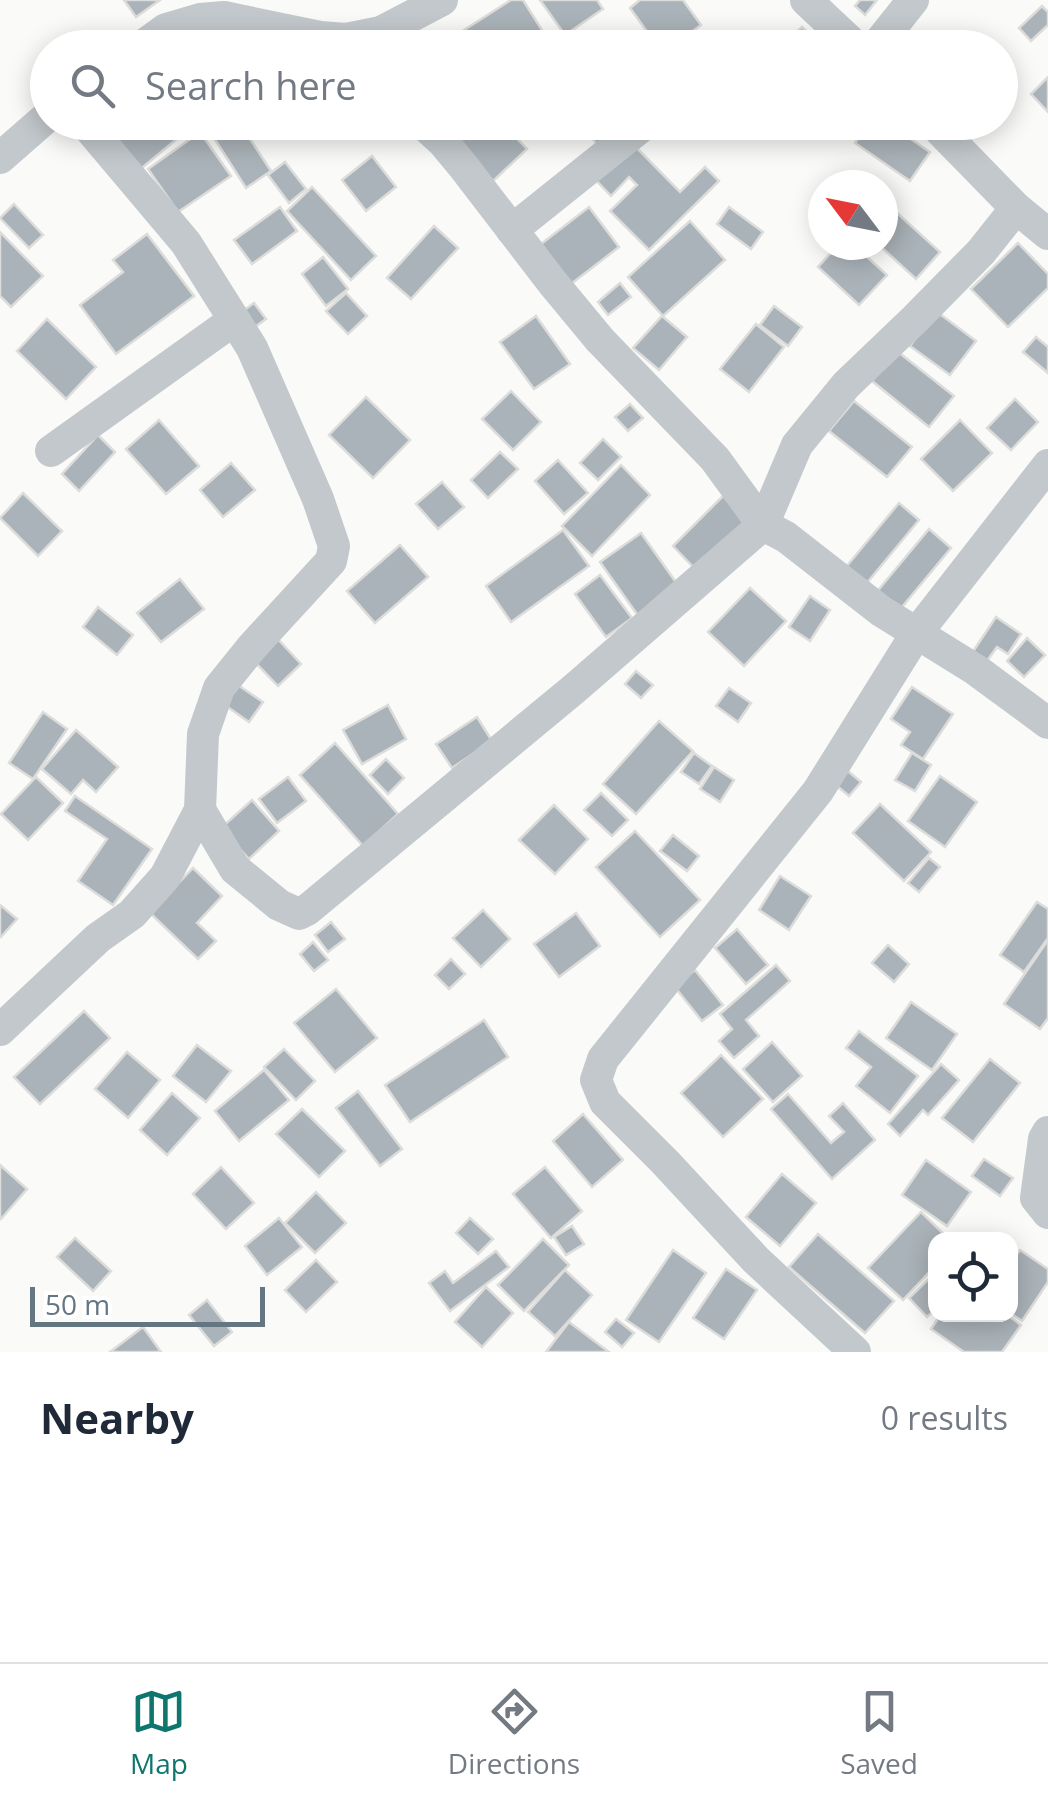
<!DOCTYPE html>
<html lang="en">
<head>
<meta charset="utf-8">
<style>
  :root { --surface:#fff; --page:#f6f6f7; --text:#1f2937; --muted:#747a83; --line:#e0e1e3; --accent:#0f766e }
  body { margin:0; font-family:"Open Sans",sans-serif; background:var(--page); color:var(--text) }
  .controls { position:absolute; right:30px; bottom:30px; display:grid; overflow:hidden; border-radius:20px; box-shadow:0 5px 25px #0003 }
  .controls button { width:90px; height:90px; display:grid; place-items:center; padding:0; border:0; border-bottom:2px solid var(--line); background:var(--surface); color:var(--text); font:50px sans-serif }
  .compass { position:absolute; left:808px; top:170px; width:90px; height:90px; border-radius:50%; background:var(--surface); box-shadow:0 5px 25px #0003; rotate:302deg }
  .scale { position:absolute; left:30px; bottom:25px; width:235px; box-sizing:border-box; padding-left:10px; border:5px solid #657683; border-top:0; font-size:28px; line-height:35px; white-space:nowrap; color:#657683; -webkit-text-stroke:8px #fff; paint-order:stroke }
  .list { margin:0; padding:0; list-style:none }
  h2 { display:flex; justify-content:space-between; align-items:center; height:130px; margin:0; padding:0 40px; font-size:42px }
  h2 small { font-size:32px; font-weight:400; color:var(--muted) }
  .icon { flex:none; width:55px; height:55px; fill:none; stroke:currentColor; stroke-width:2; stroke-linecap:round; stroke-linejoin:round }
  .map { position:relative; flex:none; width:1048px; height:1352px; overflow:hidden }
  .search { position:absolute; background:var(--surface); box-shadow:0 5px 25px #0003; left:30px; right:30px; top:30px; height:110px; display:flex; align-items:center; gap:25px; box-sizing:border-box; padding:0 35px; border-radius:55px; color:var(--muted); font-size:38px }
  .sheet { height:310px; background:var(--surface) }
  nav { display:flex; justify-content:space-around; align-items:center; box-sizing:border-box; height:140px; border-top:2px solid var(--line); background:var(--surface); font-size:28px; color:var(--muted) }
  nav a { display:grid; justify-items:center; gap:5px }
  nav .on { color:var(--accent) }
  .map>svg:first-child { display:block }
  .building { fill:#aab3b9; stroke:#dcdcda; stroke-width:2.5 }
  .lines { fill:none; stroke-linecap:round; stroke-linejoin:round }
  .minor { stroke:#c3c8cc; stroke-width:32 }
</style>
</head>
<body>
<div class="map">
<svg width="1048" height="1352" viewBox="0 0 1048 1352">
  <rect width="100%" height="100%" fill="#fafaf8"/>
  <g class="building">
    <path d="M 124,0 L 160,0 L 136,17 Z"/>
    <path d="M 511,0 L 523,0 L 547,38 L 531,48 L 436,48 Z"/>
    <path d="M 540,0 L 597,0 L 603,9 L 565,35 Z"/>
    <path d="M 640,0 L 683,0 L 701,25 L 670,48 L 659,48 L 630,8 Z"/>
    <path d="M 860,0 L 877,0 L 865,15 L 855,6 Z"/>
    <path d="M 1042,6 L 1048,12 L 1048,25 L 1031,41 L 1019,28 Z"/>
    <path d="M 802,27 L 813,38 L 802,48 L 780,48 Z"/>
    <path d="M 183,34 L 193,48 L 165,48 Z"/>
    <path d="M 1048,77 L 1048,112 L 1031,94 Z"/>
    <path d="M 97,122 L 138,122 L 148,135 L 163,122 L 175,122 L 184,133 L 137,172 Z"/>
    <path d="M 214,122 L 239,122 L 271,171 L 246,188 L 207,127 Z"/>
    <path d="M 464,122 L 501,122 L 527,149 L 491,183 L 448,139 Z"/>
    <path d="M 579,122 L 623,122 L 597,144 Z"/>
    <path d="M 869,122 L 886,122 L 930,152 L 910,181 L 855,143 Z"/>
    <path d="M 200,132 L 231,176 L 178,212 L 148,169 Z"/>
    <path d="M 629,140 L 680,192 L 705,167 L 719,181 L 649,250 L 610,211 L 637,185 L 629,177 L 611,196 L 592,176 Z"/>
    <path d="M 372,156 L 396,187 L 366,211 L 342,180 Z"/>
    <path d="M 285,162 L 306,189 L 289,203 L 268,175 Z"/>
    <path d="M 312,187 L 376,256 L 351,280 L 287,211 Z"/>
    <path d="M 884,201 L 940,252 L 916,279 L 879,245 L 883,245 Z"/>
    <path d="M 14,204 L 43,235 L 29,248 L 0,218 Z"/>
    <path d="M 280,207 L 297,231 L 252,264 L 234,240 Z"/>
    <path d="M 589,207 L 619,247 L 571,284 L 541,244 Z"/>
    <path d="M 729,207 L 763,232 L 751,249 L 717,224 Z"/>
    <path d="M 690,221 L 725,260 L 663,316 L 628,277 Z"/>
    <path d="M 434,226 L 458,248 L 411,299 L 387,278 Z"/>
    <path d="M 0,232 L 43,276 L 11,307 L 0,296 Z"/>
    <path d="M 147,234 L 194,296 L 116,354 L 80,305 L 123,272 L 113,260 Z"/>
    <path d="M 1018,243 L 1048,274 L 1048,288 L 1008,327 L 971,289 Z"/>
    <path d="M 838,245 L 854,245 L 887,275 L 859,305 L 818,267 Z"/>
    <path d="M 323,257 L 348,289 L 326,306 L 302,274 Z"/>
    <path d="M 620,283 L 631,297 L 608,315 L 598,302 Z"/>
    <path d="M 346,293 L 367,316 L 348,334 L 326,311 Z"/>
    <path d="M 254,303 L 266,319 L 248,332 L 236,316 Z"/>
    <path d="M 774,306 L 802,327 L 788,346 L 760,325 Z"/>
    <path d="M 936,311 L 976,341 L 950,375 L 910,346 Z"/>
    <path d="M 536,316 L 570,364 L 534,389 L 500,342 Z"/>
    <path d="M 662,316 L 687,337 L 659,370 L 633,348 Z"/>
    <path d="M 47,319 L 96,367 L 66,399 L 17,351 Z"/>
    <path d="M 756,324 L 784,347 L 749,392 L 720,369 Z"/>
    <path d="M 1036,337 L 1048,347 L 1048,373 L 1023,352 Z"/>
    <path d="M 897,351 L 954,396 L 929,427 L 872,381 Z"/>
    <path d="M 511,391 L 541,422 L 513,450 L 482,419 Z"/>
    <path d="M 366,397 L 410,440 L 373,478 L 329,435 Z"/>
    <path d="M 1015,399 L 1038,422 L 1011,450 L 987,428 Z"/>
    <path d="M 854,401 L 912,447 L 887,477 L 829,431 Z"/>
    <path d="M 630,404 L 643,418 L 628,431 L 615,417 Z"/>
    <path d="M 159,420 L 199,466 L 166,494 L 126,449 Z"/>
    <path d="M 960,420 L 992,453 L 953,491 L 921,459 Z"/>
    <path d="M 98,435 L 115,452 L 79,491 L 62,474 Z"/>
    <path d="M 603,439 L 621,457 L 598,480 L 580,463 Z"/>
    <path d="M 500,452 L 518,469 L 488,498 L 471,480 Z"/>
    <path d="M 558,460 L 588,493 L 564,514 L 535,481 Z"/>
    <path d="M 231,463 L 255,490 L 223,517 L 200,490 Z"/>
    <path d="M 621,465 L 650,495 L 592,556 L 562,526 Z"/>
    <path d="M 442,482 L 464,507 L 438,529 L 416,504 Z"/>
    <path d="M 23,493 L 62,531 L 38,556 L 0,518 Z"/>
    <path d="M 723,496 L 750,524 L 699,573 L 673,546 Z"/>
    <path d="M 899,503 L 919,520 L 866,584 L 846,567 Z"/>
    <path d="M 929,529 L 951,548 L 892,619 L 870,600 Z"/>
    <path d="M 563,530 L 589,566 L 511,622 L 486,586 Z"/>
    <path d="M 641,533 L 680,588 L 639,617 L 600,562 Z"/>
    <path d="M 400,545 L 428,577 L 375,623 L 347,591 Z"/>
    <path d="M 600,575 L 632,618 L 606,637 L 575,594 Z"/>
    <path d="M 180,579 L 204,609 L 161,642 L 137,613 Z"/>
    <path d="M 750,588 L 786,621 L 744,666 L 708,632 Z"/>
    <path d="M 810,596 L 830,610 L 810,641 L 789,627 Z"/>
    <path d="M 98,607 L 133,635 L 117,655 L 83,627 Z"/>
    <path d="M 996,617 L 1021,634 L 1008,654 L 997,647 L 984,665 L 970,656 Z"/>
    <path d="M 275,636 L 301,664 L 278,686 L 252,659 Z"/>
    <path d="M 1027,638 L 1045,655 L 1024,677 L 1007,661 Z"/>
    <path d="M 636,671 L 653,685 L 641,698 L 625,684 Z"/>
    <path d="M 232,681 L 263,702 L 249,722 L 219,701 Z"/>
    <path d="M 912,687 L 953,714 L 923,759 L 901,745 L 910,732 L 891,719 Z"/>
    <path d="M 729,688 L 751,703 L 738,722 L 716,706 Z"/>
    <path d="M 388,705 L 406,739 L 362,764 L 343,730 Z"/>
    <path d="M 43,712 L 67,729 L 33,779 L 9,763 Z"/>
    <path d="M 477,717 L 492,741 L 452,768 L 436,744 Z"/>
    <path d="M 659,721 L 693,751 L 636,814 L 603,784 Z"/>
    <path d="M 76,730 L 118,767 L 96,792 L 83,780 L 71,794 L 42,769 Z"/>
    <path d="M 335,743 L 398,814 L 363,846 L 300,775 Z"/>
    <path d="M 694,753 L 712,766 L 699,784 L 681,772 Z"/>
    <path d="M 912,753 L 931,765 L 915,791 L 895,780 Z"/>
    <path d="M 386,759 L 404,778 L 388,794 L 370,775 Z"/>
    <path d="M 714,767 L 734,780 L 720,802 L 700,789 Z"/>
    <path d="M 843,767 L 861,782 L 849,796 L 831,781 Z"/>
    <path d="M 940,776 L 977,802 L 945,847 L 908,821 Z"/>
    <path d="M 36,777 L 63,803 L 28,840 L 1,814 Z"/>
    <path d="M 288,777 L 306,801 L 277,823 L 259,799 Z"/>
    <path d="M 601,793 L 628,820 L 612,836 L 584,810 Z"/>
    <path d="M 75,796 L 152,849 L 113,905 L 78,881 L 107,839 L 65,811 Z"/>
    <path d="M 252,800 L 279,831 L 249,859 L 221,828 Z"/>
    <path d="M 880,804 L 931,852 L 904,881 L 853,833 Z"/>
    <path d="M 554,805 L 588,839 L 555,874 L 519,840 Z"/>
    <path d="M 635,831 L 700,900 L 660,937 L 596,867 Z"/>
    <path d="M 673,835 L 699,856 L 687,871 L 660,851 Z"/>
    <path d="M 929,858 L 940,867 L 919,892 L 908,883 Z"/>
    <path d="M 193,868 L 222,896 L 197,923 L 216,941 L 198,959 L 150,913 Z"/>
    <path d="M 780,876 L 811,896 L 789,930 L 759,910 Z"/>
    <path d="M 1037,902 L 1048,909 L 1048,938 L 1024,972 L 1000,955 Z"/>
    <path d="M 0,905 L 17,919 L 1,937 L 0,936 Z"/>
    <path d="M 483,910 L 510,939 L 481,967 L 453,938 Z"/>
    <path d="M 576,913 L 600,946 L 559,977 L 534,944 Z"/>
    <path d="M 331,922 L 345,939 L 328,952 L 315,935 Z"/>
    <path d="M 737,929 L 768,965 L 746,984 L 715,948 Z"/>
    <path d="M 1048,940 L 1048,1018 L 1040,1029 L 1004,1004 Z"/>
    <path d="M 313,942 L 328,960 L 314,971 L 300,954 Z"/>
    <path d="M 888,945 L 909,964 L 894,982 L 872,963 Z"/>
    <path d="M 451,959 L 465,974 L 449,989 L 435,975 Z"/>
    <path d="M 776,965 L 790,981 L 746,1020 L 759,1036 L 734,1058 L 719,1041 L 732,1029 L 720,1014 Z"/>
    <path d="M 695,970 L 723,1005 L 702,1021 L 674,986 Z"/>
    <path d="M 336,989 L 377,1038 L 335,1072 L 294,1023 Z"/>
    <path d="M 911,1002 L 957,1034 L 932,1070 L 886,1038 Z"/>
    <path d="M 84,1011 L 110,1038 L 40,1104 L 14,1077 Z"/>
    <path d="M 484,1020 L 508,1057 L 410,1122 L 385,1085 Z"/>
    <path d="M 859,1031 L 918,1076 L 890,1113 L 856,1086 L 871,1067 L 846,1048 Z"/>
    <path d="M 772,1042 L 802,1076 L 773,1102 L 743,1069 Z"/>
    <path d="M 197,1045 L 231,1071 L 206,1102 L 173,1076 Z"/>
    <path d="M 284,1049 L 315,1081 L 296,1100 L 264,1067 Z"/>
    <path d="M 127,1052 L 160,1080 L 128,1118 L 95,1089 Z"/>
    <path d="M 721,1055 L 763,1099 L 723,1137 L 681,1093 Z"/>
    <path d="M 990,1059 L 1020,1083 L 973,1142 L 942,1118 Z"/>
    <path d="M 941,1064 L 959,1080 L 928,1115 L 923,1110 L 900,1136 L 888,1124 Z"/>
    <path d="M 264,1070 L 289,1100 L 239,1141 L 215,1111 Z"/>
    <path d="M 358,1091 L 402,1149 L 380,1166 L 336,1108 Z"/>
    <path d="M 172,1093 L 200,1118 L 167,1155 L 140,1130 Z"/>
    <path d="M 788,1094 L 831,1143 L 844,1132 L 829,1116 L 843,1103 L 875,1140 L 832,1179 L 771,1109 Z"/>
    <path d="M 302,1109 L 345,1151 L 319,1177 L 276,1134 Z"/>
    <path d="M 583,1114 L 623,1160 L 592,1187 L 553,1141 Z"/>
    <path d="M 984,1159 L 1013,1178 L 1000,1196 L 972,1176 Z"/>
    <path d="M 926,1160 L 971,1192 L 947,1226 L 902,1195 Z"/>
    <path d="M 0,1165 L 27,1189 L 1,1219 L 0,1218 Z"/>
    <path d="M 221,1167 L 254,1203 L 226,1229 L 193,1194 Z"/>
    <path d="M 545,1167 L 582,1211 L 551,1238 L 513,1194 Z"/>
    <path d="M 782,1174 L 816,1203 L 780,1246 L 746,1217 Z"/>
    <path d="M 316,1192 L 346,1223 L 315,1253 L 285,1223 Z"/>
    <path d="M 921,1212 L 950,1240 L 936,1240 L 936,1265 L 903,1300 L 868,1268 Z"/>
    <path d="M 279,1218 L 302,1247 L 267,1275 L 245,1246 Z"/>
    <path d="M 470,1218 L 493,1239 L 478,1254 L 456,1233 Z"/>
    <path d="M 572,1226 L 584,1244 L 566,1255 L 554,1237 Z"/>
    <path d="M 818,1234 L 894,1301 L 865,1333 L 789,1267 Z"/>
    <path d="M 75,1238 L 111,1271 L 93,1291 L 57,1257 Z"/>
    <path d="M 543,1239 L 569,1265 L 524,1311 L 498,1285 Z"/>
    <path d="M 673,1250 L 706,1273 L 659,1342 L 626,1320 Z"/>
    <path d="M 1020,1250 L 1048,1269 L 1048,1282 L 1022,1321 L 1010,1313 L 1010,1264 Z"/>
    <path d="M 496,1251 L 509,1267 L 450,1311 L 429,1283 L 445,1271 L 453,1283 Z"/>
    <path d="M 316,1260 L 337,1282 L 306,1312 L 285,1290 Z"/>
    <path d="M 726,1269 L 757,1290 L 724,1339 L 693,1318 Z"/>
    <path d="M 565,1270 L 592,1295 L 555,1336 L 528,1312 Z"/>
    <path d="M 936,1272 L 936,1309 L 927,1317 L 909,1298 Z"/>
    <path d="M 486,1287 L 513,1313 L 482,1347 L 455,1322 Z"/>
    <path d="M 207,1300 L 232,1332 L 214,1346 L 189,1315 Z"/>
    <path d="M 941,1314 L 1006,1314 L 1021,1325 L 1002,1352 L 964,1352 L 931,1329 Z"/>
    <path d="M 616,1319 L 634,1333 L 622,1347 L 605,1332 Z"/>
    <path d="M 569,1322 L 609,1352 L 546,1352 Z"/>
    <path d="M 143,1327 L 161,1352 L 110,1352 Z"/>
  </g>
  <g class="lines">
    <g class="minor">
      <path d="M 806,0 L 857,48"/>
      <path d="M 140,48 L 166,29 L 200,19 L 224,17 L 320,37 L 346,39 L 381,32 L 442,0"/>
      <path d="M 875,48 L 913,0"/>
      <path d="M 932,122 L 1016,208 L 1048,234"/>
      <path d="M 0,158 L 48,116"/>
      <path d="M 1016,208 L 981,252 L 915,319 L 846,385 L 797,445 L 763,525 L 786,537 L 881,611 L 976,670 L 1048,723"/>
      <path d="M 512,230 L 647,122"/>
      <path d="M 51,451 L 234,320"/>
      <path d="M 200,810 L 235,869 L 279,905 L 299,914 L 307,910 L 574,689 L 763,525 L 715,459 L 600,340 L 552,282 L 463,166 L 443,142 L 421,122"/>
      <path d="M 0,1030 L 98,938 L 132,914 L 165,877 L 200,810 L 203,734 L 219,688 L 252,647 L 331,561 L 334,546 L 318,499 L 252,348 L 186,243 L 84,122"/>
      <path d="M 1048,1132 L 1044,1139 L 1036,1198 L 1048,1213"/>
      <path d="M 855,1352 L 756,1260 L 665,1162 L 605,1102 L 596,1080 L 603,1059 L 818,791 L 916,634 L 1048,465"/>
    </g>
  </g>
</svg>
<div class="controls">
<button><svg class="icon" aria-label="locate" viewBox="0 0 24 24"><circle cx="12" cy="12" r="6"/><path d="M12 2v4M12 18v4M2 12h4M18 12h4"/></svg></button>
</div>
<svg class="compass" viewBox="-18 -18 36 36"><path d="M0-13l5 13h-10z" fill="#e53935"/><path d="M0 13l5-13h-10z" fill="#747a83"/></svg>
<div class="scale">50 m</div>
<div class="search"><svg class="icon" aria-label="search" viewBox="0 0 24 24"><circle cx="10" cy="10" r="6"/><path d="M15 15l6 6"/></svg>Search here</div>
</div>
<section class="sheet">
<h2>Nearby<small>0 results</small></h2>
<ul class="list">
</ul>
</section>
<nav>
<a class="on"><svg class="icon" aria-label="map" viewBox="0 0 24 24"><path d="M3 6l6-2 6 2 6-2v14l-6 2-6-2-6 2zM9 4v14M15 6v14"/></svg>Map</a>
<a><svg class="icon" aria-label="directions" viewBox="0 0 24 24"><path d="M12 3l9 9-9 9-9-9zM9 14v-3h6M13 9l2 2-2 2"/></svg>Directions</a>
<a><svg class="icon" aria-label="saved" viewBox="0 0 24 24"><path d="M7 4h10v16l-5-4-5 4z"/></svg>Saved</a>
</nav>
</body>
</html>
